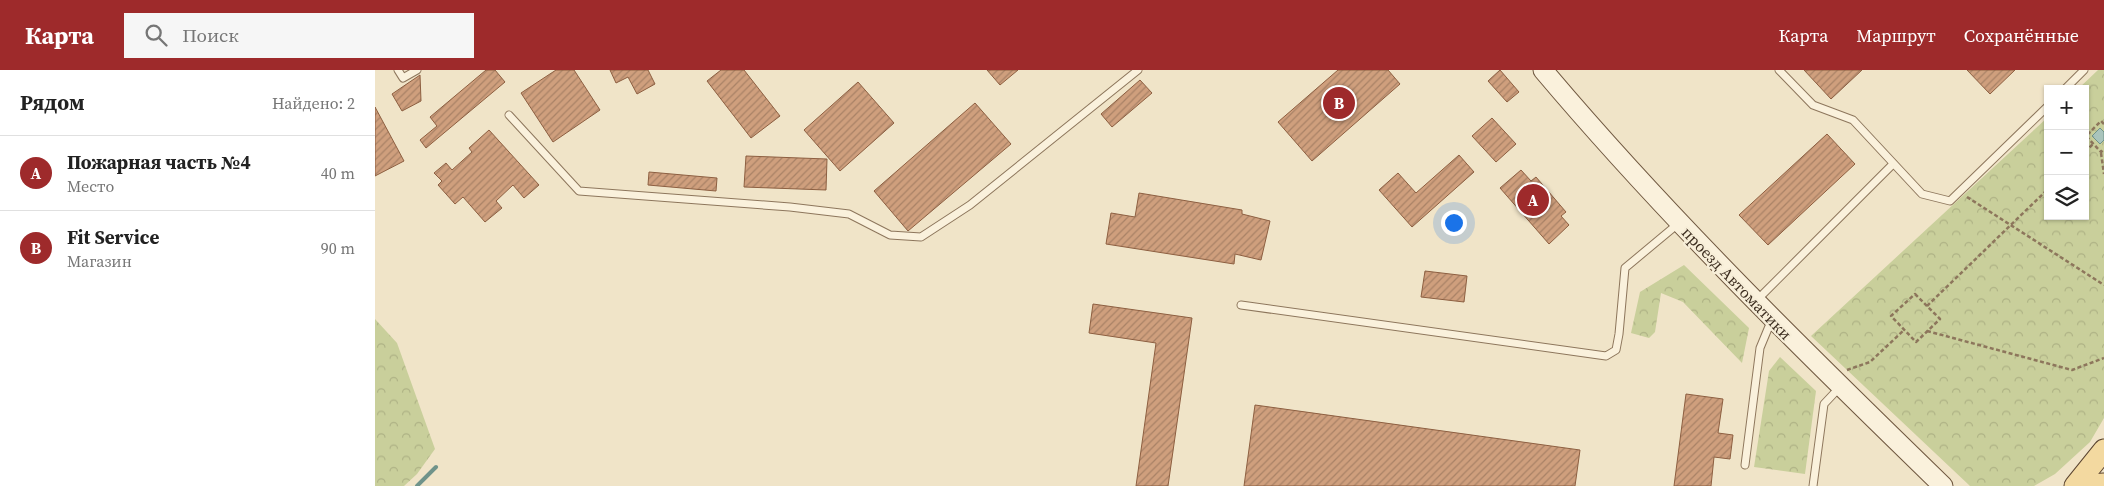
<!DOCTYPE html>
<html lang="ru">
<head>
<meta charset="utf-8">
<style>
  :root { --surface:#fff; --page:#f6f6f6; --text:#222; --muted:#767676; --line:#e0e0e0; --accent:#9e2a2b }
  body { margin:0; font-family:"Source Serif 4",serif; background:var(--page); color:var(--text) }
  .controls { position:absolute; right:15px; top:15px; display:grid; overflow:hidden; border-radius:0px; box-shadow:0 1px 4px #0004 }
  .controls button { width:45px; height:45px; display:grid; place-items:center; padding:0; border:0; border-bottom:1px solid var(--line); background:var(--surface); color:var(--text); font:25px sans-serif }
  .you { position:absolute; left:1078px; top:152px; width:18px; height:18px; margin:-12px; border:4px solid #fff; border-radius:50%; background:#1a73e8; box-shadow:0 0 0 8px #1a73e833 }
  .badge { display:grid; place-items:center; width:32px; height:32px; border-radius:50%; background:var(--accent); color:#fff; font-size:16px; font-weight:700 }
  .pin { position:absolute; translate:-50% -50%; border:2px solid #fff; box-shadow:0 1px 5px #0006 }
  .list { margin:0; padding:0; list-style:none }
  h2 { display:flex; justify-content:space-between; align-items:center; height:65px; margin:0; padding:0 20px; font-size:21px }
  h2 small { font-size:16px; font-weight:400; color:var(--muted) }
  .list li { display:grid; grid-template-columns:32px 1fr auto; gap:15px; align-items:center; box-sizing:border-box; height:75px; padding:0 20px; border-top:1px solid var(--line) }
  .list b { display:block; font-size:19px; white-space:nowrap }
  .list p { margin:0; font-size:16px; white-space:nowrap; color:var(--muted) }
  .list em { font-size:16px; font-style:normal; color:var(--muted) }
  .icon { flex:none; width:28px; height:28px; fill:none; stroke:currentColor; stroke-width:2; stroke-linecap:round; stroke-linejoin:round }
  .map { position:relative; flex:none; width:1729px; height:416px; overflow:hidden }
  header { display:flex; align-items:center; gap:30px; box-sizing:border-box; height:70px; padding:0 25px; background:var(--accent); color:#fff }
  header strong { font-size:24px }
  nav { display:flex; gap:28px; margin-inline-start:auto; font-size:18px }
  .search { width:350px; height:45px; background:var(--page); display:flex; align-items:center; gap:12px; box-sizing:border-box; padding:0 18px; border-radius:0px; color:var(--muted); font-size:19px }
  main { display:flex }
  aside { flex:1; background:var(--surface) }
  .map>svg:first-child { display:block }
  .forest { fill:url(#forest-crowns) }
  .water { fill:url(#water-ripples); stroke:#6f938a }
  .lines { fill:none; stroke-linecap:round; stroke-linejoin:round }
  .stream { stroke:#6f938a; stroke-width:4 }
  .building { fill:url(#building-hatch); stroke:#8d5f41 }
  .lane-casing { stroke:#8d765c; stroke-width:9 }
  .secondary-casing { stroke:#6f573f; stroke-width:21 }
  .primary-casing { stroke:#5b4430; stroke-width:23 }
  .path { stroke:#8d765c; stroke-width:2.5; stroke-dasharray:4 2.5; stroke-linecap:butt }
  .lane { stroke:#faf1dc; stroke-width:7 }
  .secondary { stroke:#faf1dc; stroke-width:19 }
  .primary { stroke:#f3d9a0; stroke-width:21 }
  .labels { text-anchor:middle; stroke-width:4.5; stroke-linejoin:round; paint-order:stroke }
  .street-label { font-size:16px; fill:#3d2e20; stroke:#f7eed8 }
</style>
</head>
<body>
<header>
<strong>Карта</strong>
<div class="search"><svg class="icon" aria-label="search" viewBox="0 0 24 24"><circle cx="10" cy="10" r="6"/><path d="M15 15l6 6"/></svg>Поиск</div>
<nav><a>Карта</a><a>Маршрут</a><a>Сохранённые</a></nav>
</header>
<main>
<aside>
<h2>Рядом<small>Найдено: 2</small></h2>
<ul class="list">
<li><span class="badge">A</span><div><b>Пожарная часть №4</b><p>Место</p></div><em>40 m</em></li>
<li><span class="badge">B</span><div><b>Fit Service</b><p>Магазин</p></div><em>90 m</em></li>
</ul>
</aside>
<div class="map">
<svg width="1729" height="416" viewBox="0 0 1729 416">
  <defs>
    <pattern id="forest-crowns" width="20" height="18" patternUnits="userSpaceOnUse" patternTransform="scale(1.25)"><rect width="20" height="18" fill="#c9cf9b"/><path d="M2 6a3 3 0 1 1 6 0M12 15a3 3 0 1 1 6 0" fill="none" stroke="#aeb285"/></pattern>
    <pattern id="water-ripples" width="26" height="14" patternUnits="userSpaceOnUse" patternTransform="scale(1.25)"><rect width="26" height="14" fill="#a9c4bc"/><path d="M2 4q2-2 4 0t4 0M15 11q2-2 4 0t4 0" fill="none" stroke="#8ba098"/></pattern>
    <pattern id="building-hatch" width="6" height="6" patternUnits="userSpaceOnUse" patternTransform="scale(1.25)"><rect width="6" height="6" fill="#cf9f7d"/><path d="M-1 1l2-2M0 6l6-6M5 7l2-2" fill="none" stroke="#a98266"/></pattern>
  </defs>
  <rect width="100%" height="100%" fill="#f0e4c8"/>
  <g class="forest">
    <path d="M 1723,0 L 1729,0 L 1729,348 L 1715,372 L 1680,404 L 1659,416 L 1595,416 L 1436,266 L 1673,47 L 1673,146 L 1710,146 L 1710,19 L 1703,19 Z"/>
    <path d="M 1309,195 L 1374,258 L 1367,293 L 1308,232 L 1286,223 L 1280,262 L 1274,268 L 1256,263 L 1265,222 Z"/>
    <path d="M 0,249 L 22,273 L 60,379 L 42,404 L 29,416 L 0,416 Z"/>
    <path d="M 1405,287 L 1441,321 L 1430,404 L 1379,397 L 1394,301 Z"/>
  </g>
  <path class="water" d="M 1725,58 L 1729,62 L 1729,70 L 1725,74 L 1717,66 Z"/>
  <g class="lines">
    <path class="stream" d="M 42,416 L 61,397"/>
  </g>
  <g class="building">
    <path d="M 111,0 L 120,0 L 130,12 L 51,78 L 45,70 L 62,56 L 55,47 Z"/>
    <path d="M 181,0 L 199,0 L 225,40 L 178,72 L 146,23 Z"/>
    <path d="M 235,0 L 273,0 L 280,14 L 262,24 L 253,7 L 241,13 Z"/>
    <path d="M 346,0 L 369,0 L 405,46 L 376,68 L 332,11 Z"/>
    <path d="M 612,0 L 643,0 L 625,15 Z"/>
    <path d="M 963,0 L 1013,0 L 1025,14 L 937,91 L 903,52 Z"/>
    <path d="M 1125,0 L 1144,22 L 1132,32 L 1113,11 Z"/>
    <path d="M 1429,0 L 1487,0 L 1456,29 Z"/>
    <path d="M 1592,0 L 1640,0 L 1615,24 Z"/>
    <path d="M 45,5 L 46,31 L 27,41 L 17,24 Z"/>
    <path d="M 765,10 L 777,23 L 737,57 L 726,44 Z"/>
    <path d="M 483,12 L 519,53 L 465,101 L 429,60 Z"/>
    <path d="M 600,33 L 636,74 L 533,161 L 499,121 Z"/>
    <path d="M 0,37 L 29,91 L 0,106 Z"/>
    <path d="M 1117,48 L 1141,74 L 1121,92 L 1097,66 Z"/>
    <path d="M 114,60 L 164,115 L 149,128 L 138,115 L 121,131 L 127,138 L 110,152 L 88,127 L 80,134 L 63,115 L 67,111 L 59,103 L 71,93 L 77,100 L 97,82 L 94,78 Z"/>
    <path d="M 1452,64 L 1480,94 L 1393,175 L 1364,145 Z"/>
    <path d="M 1084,85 L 1099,102 L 1037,157 L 1004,120 L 1023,103 L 1041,123 Z"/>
    <path d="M 371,86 L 452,89 L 451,120 L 369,117 Z"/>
    <path d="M 1146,100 L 1156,111 L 1161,107 L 1191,142 L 1186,146 L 1194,155 L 1174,174 L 1125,118 Z"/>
    <path d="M 274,102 L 342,108 L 341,121 L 273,115 Z"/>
    <path d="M 764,123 L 867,140 L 867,144 L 895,151 L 886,190 L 860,184 L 859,194 L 731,174 L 736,143 L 760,147 Z"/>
    <path d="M 1050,201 L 1092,206 L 1089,232 L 1046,227 Z"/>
    <path d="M 718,234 L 817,248 L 793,416 L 761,416 L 781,273 L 714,263 Z"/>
    <path d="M 1311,324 L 1348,329 L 1343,363 L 1358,365 L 1355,389 L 1339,387 L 1336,416 L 1299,416 Z"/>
    <path d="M 880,335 L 1205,380 L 1200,416 L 869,416 Z"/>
  </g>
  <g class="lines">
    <defs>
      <g id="lane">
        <path d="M 23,0 L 28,8 L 42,0"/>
        <path d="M 1404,0 L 1438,35 L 1478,50 L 1547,124 L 1575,131 L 1673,36"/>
        <path d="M 1690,19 L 1709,0"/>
        <path d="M 134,45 L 204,121 L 415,137 L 474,144 L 515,165 L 546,167 L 595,135 L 763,0"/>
        <path d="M 1382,230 L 1518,94"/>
        <path d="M 866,235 L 1231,286 L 1241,280 L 1244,264 L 1250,198 L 1304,153"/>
        <path d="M 1370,395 L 1385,278 L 1397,249"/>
        <path d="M 1438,416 L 1449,334 L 1465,317"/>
      </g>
      <path id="secondary" d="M 1168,0 C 1292,147 1430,282 1568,416"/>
      <g id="primary">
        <path d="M 1700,416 L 1729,380"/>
        <path d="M 1703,416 L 1729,414"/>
      </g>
    </defs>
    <use href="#lane" class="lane-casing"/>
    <use href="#secondary" class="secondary-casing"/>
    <use href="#primary" class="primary-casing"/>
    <g class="path">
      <path d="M 1729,54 L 1726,51 L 1711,66 L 1726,82 L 1729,79"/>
      <path d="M 1710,82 L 1718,74"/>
      <path d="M 1726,83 L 1729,104"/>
      <path d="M 1592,127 L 1729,215"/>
      <path d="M 1540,224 L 1565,249 L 1541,272 L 1516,246 Z"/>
      <path d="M 1552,236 L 1673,119"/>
      <path d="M 1552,261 L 1697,300 L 1729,288"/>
      <path d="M 1472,300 L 1495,292 L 1529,260"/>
    </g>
    <use href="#lane" class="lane"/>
    <use href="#secondary" class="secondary"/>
    <use href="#primary" class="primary"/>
  </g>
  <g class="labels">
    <g class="street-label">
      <text transform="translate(1362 213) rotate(46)" y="6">проезд Автоматики</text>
    </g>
  </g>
</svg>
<div class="controls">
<button>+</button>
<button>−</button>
<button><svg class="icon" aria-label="layers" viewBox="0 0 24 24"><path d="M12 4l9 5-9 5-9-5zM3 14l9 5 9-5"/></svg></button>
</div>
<div class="you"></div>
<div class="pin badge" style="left:1158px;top:130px">A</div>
<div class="pin badge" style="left:964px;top:33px">B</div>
</div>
</main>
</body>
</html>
